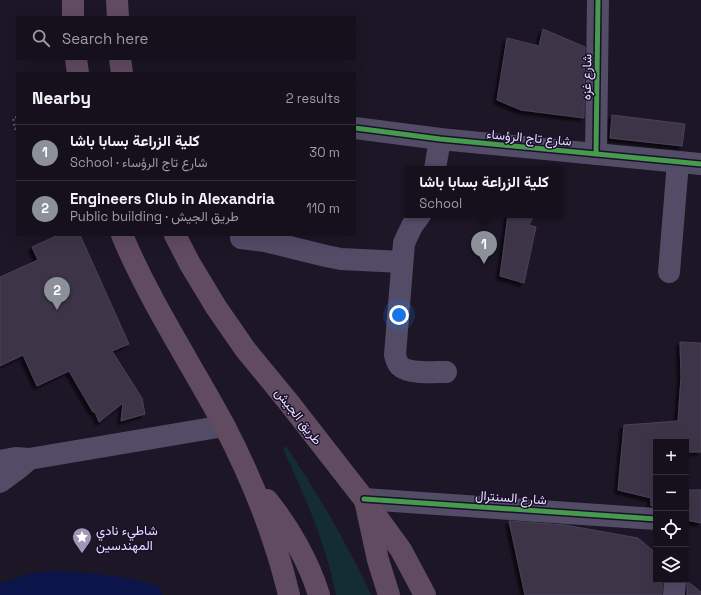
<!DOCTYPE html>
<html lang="en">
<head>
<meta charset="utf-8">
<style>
  :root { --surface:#15101c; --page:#1e1925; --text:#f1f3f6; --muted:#9d9da3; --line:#34303b; --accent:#8c9099 }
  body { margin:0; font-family:"Space Grotesk",Vazirmatn,sans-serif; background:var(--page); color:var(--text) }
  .controls { position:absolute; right:12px; bottom:12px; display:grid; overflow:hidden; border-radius:0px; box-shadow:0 4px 16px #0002 }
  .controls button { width:36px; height:36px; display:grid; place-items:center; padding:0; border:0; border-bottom:1px solid var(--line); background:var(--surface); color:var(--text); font:20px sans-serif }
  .you { position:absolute; left:399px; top:315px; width:14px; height:14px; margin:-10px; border:3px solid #fff; border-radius:50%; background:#1a73e8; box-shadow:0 0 0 6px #1a73e833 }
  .badge { display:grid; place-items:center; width:26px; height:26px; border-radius:50%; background:var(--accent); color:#fff; font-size:13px; font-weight:700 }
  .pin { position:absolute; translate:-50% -33px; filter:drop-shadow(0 1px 2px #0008) }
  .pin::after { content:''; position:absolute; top:21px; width:14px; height:12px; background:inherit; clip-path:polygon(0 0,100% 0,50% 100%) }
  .popup { position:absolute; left:405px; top:166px; width:158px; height:52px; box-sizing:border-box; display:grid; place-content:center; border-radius:0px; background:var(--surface); filter:drop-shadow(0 1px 3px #0005); font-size:13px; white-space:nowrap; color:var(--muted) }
  .popup b { font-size:15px; color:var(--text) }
  .popup::after { content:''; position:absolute; left:50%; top:100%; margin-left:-8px; border:8px solid transparent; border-top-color:var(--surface) }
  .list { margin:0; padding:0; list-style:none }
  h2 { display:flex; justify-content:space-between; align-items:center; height:52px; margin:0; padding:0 16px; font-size:17px }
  h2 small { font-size:13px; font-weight:400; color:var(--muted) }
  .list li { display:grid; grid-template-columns:26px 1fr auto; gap:12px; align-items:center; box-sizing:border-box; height:56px; padding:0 16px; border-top:1px solid var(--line) }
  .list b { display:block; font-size:15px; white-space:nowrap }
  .list p { margin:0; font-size:13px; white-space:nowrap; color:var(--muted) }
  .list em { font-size:13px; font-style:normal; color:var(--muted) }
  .icon { flex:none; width:22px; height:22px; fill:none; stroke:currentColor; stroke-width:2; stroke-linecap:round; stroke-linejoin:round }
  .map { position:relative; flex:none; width:701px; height:595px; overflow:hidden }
  .search { position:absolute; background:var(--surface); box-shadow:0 4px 16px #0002; left:16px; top:16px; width:340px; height:44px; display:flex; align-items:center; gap:10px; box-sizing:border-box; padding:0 14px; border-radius:0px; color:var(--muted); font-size:15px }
  .panel { position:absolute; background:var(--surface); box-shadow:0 4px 16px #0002; left:16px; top:72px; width:340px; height:164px; border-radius:0px }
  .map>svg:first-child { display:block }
  .green { fill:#142d35 }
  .water { fill:#0b1549 }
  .building { fill:#3c3547; stroke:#4a4159; filter:url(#shadow) }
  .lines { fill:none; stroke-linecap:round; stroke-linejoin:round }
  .path { stroke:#4d5668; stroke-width:2.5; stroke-dasharray:2 3; stroke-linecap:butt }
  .minor { stroke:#524c67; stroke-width:22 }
  .highway { stroke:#614b61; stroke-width:22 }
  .cycleway-casing { stroke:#1a102c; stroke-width:8 }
  .cycleway { stroke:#469c4c; stroke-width:5 }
  .labels { text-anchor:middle; stroke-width:3; stroke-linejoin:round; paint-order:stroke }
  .street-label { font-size:13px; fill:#e6dcff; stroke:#1a102c }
  .poi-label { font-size:13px; fill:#e6dcff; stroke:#1a102c; text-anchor:start }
</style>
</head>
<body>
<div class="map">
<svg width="701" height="595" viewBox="0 0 701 595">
  <defs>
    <filter id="shadow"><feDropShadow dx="-3.5" dy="3.5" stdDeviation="1" flood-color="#0009"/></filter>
  </defs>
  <rect width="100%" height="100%" fill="#1c1626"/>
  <path class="green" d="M 286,446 C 318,494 347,543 371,595 L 336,595 C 326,544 305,496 283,449 Z"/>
  <path class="water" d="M 49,571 C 88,571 124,576 161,587 L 162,595 L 0,595 L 0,584 L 28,574 Z"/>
  <g class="building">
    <path d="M 543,29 L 585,47 L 584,118 L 521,110 L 497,100 L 507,38 L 539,46 Z"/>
    <path d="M 612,115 L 685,124 L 682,146 L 610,138 Z"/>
    <path d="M 508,215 L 534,215 L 529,225 L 536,227 L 524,283 L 500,276 Z"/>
    <path d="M 58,235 L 80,235 L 129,344 L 112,351 L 142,398 L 145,414 L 121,421 L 123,403 L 99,422 L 95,412 L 93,412 L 69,371 L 37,386 L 23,355 L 0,366 L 0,277 L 38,260 L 32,247 Z"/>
    <path d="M 680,342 L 701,343 L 701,452 L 686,452 L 686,442 L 656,442 L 656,506 L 651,506 L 651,498 L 618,490 L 624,425 L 678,421 L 681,377 Z"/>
    <path d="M 686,490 L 701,490 L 701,523 L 686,520 Z"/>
    <path d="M 509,521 L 565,525 L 638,538 L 656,553 L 656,580 L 662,580 L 662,595 L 525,595 Z"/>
    <path d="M 687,581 L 701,592 L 701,595 L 687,595 Z"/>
  </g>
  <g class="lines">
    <path class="path" d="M 17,117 L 13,118 L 15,129 L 17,128"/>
    <g class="minor">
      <path d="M 355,128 L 440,139 L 701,164"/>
      <path d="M 596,154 L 598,0"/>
      <path d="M 435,169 L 440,139"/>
      <path d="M 420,215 L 412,226 L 404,243 L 395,355 C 396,359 397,363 400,366 C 408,374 435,372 446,372"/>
      <path d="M 241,238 L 265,241 L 326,256 L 341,259 L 402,262"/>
      <path d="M 669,272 L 678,162"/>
      <path d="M 0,461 L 16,458 L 29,459 L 224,426"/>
      <path d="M 0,482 L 19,468 L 29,459"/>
      <path d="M 364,499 L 656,519"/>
      <path d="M 674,595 L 675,580"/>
    </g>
    <g class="highway">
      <path d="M 73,0 L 73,17"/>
      <path d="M 117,0 L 118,17"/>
      <path d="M 76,59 L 78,73"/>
      <path d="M 120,59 L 122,73"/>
      <path d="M 122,235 C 150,302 190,362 224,425 C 252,479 275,536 289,595"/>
      <path d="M 175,235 L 190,264 L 216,307 L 245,349 L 290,404 L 364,499 L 401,550 L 425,595"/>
      <path d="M 267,500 C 289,527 309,562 319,595"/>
      <path d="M 366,505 L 378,560 L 389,595"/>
    </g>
    <defs>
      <g id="cycleway">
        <path d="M 355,128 L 440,139 L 701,164"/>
        <path d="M 596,154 L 598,0"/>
        <path d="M 364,499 L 656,519"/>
      </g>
    </defs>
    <use href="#cycleway" class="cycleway-casing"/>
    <use href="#cycleway" class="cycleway"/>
  </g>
  <defs>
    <symbol id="sight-pin" viewBox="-11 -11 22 30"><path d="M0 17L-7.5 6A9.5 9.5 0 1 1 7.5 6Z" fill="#9f97b3" stroke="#1a102c"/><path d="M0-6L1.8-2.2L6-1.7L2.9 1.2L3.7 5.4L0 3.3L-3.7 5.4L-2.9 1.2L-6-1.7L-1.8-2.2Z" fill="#fff"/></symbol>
  </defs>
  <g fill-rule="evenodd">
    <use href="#sight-pin" x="71" y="526" width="22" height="30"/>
  </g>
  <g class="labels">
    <g class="street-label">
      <text transform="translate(586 77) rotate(-89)" y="5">شارع غزه</text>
      <text transform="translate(529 137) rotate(5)" y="5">شارع تاج الرؤساء</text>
      <text transform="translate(299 416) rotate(52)" y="5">طريق الجيش</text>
      <text transform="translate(511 497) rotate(4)" y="5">شارع السنترال</text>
    </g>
    <g class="poi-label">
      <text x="96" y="535">شاطيء نادي<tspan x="96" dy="15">المهندسين</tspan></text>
    </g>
  </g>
</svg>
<div class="controls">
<button>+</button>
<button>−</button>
<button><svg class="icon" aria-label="locate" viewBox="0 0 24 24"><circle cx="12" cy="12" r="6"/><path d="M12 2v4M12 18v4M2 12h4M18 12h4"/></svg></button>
<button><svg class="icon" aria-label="layers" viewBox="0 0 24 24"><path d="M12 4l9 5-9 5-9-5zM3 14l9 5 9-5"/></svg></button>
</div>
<div class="you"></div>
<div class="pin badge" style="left:484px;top:264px">1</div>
<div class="popup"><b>كلية الزراعة بسابا باشا</b>School</div>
<div class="pin badge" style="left:57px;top:310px">2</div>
<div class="search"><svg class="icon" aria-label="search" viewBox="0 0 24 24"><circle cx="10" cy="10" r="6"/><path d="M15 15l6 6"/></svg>Search here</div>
<section class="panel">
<h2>Nearby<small>2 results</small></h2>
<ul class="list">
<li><span class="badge">1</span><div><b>كلية الزراعة بسابا باشا</b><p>School · شارع تاج الرؤساء</p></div><em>30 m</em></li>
<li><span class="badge">2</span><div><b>Engineers Club in Alexandria</b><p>Public building · طريق الجيش</p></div><em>110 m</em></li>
</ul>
</section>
</div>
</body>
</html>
